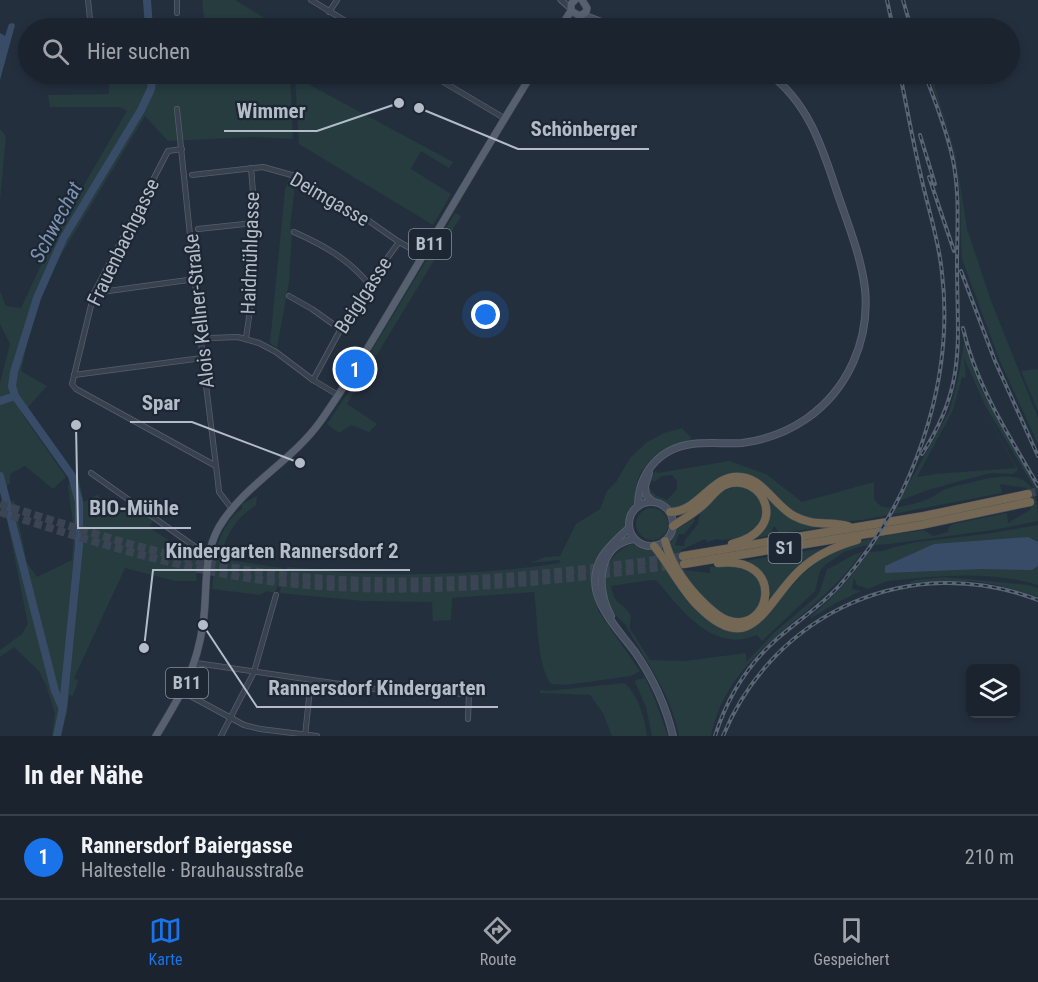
<!DOCTYPE html>
<html lang="de">
<head>
<meta charset="utf-8">
<style>
  :root { --surface:#1b232e; --page:#282f3a; --text:#f1f3f6; --muted:#a0a4aa; --line:#39404a; --accent:#1a73e8 }
  body { margin:0; font-family:"Roboto Condensed",sans-serif; background:var(--page); color:var(--text) }
  .controls { position:absolute; right:18px; bottom:18px; display:grid; overflow:hidden; border-radius:9px; box-shadow:0 3px 9px #0003 }
  .controls button { width:54px; height:54px; display:grid; place-items:center; padding:0; border:0; border-bottom:2px solid var(--line); background:var(--surface); color:var(--text); font:30px sans-serif }
  .you { position:absolute; left:486px; top:315px; width:21px; height:21px; margin:-15px; border:4px solid #fff; border-radius:50%; background:#1a73e8; box-shadow:0 0 0 9px #1a73e833 }
  .badge { display:grid; place-items:center; width:39px; height:39px; border-radius:50%; background:var(--accent); color:#fff; font-size:20px; font-weight:700 }
  .pin { position:absolute; translate:-50% -50%; border:3px solid #fff; box-shadow:0 2px 6px #0006 }
  .list { margin:0; padding:0; list-style:none }
  h2 { display:flex; justify-content:space-between; align-items:center; height:78px; margin:0; padding:0 24px; font-size:26px }
  h2 small { font-size:20px; font-weight:400; color:var(--muted) }
  .list li { display:grid; grid-template-columns:39px 1fr auto; gap:18px; align-items:center; box-sizing:border-box; height:84px; padding:0 24px; border-top:2px solid var(--line) }
  .list b { display:block; font-size:22px; white-space:nowrap }
  .list p { margin:0; font-size:20px; white-space:nowrap; color:var(--muted) }
  .list em { font-size:20px; font-style:normal; color:var(--muted) }
  .icon { flex:none; width:33px; height:33px; fill:none; stroke:currentColor; stroke-width:2; stroke-linecap:round; stroke-linejoin:round }
  .map { position:relative; flex:none; width:1038px; height:736px; overflow:hidden }
  .search { position:absolute; background:var(--surface); box-shadow:0 3px 9px #0003; left:18px; right:18px; top:18px; height:66px; display:flex; align-items:center; gap:15px; box-sizing:border-box; padding:0 21px; border-radius:33px; color:var(--muted); font-size:22px }
  .sheet { height:162px; background:var(--surface) }
  nav { display:flex; justify-content:space-around; align-items:center; box-sizing:border-box; height:84px; border-top:2px solid var(--line); background:var(--surface); font-size:16px; color:var(--muted) }
  nav a { display:grid; justify-items:center; gap:3px }
  nav .on { color:var(--accent) }
  .map>svg:first-child { display:block }
  .green { fill:#263c3f }
  .water { fill:#394c67 }
  .lines { fill:none; stroke-linecap:round; stroke-linejoin:round }
  .river { stroke:#394c67; stroke-width:8 }
  .motorway-tunnel { stroke:#3a4453; stroke-width:8; stroke-dasharray:8 4; stroke-linecap:butt }
  .minor-casing { stroke:#565f6c; stroke-width:6 }
  .tertiary-casing { stroke:#565f6c; stroke-width:7 }
  .secondary-casing { stroke:#565f6c; stroke-width:8 }
  .primary-casing { stroke:#414a57; stroke-width:8 }
  .motorway-casing { stroke:#434c59; stroke-width:9 }
  .minor { stroke:#38414e; stroke-width:4.5 }
  .tertiary { stroke:#38414e; stroke-width:5 }
  .secondary { stroke:#465061; stroke-width:6 }
  .primary { stroke:#56606e; stroke-width:7 }
  .motorway { stroke:#746855; stroke-width:8 }
  .rail-casing { stroke:#5a6575; stroke-width:4 }
  .rail { stroke:#1d2633; stroke-width:1.5; stroke-dasharray:4.5; stroke-linecap:butt }
  .labels { text-anchor:middle; stroke-width:4.5; stroke-linejoin:round; paint-order:stroke }
  .shield { fill:#1d2633; stroke:#878f9c; stroke-width:1.5 }
  .shield-label { font-size:18px; font-weight:bold; fill:#b4bcc9 }
  .street-label { font-size:20px; fill:#b4bcc9; stroke:#1d2633 }
  .water-label { font-size:21px; font-style:italic; fill:#7c92b1; stroke:#1d2633 }
  .leader { fill:none; stroke:#b4bcc9; stroke-width:2 }
  .callout-dot { fill:#b4bcc9; stroke:#1d2633; stroke-width:2 }
  .callout-label { font-size:21px; text-anchor:middle; font-weight:bold; fill:#b4bcc9; stroke:#1d2633; stroke-width:4.5; stroke-linejoin:round; paint-order:stroke }
</style>
</head>
<body>
<div class="map">
<svg width="1038" height="736" viewBox="0 0 1038 736">
  <rect width="100%" height="100%" fill="#242f3e"/>
  <g class="green">
    <path d="M 202,0 L 235,0 L 281,28 L 205,28 Z"/>
    <path d="M 109,74 L 160,74 L 161,80 L 181,78 L 189,74 L 290,74 L 293,139 L 253,137 L 168,141 L 145,116 L 61,255 L 43,290 L 33,318 L 21,371 L 47,386 L 22,414 L 66,477 L 53,489 L 25,466 L 10,474 L 10,484 L 0,489 L 0,383 L 10,344 L 0,324 L 0,291 L 6,306 L 21,308 L 56,233 L 127,111 L 120,107 L 50,107 L 48,95 L 109,94 Z"/>
    <path d="M 928,74 L 931,74 L 955,152 L 967,229 L 991,301 L 1038,418 L 1038,444 L 999,359 L 962,259 C 960,230 962,197 957,167 C 951,135 939,104 928,74 Z"/>
    <path d="M 295,77 L 453,162 L 449,168 L 421,151 L 411,169 L 451,194 L 433,225 L 299,144 Z"/>
    <path d="M 0,129 L 6,136 L 0,201 Z"/>
    <path d="M 289,178 L 297,182 L 295,185 L 290,228 L 295,230 L 292,234 L 289,282 L 277,348 L 270,343 L 285,190 Z"/>
    <path d="M 455,213 L 461,216 L 347,404 L 377,424 L 369,432 L 351,425 L 339,433 L 327,424 L 363,370 L 366,360 Z"/>
    <path d="M 964,343 L 982,391 L 1038,488 L 1038,494 L 985,405 L 964,358 L 966,378 L 962,377 L 953,410 L 917,477 L 935,474 L 1016,468 L 979,399 L 1018,470 L 1013,474 L 991,473 L 964,480 L 928,490 L 899,501 L 949,412 L 958,380 Z"/>
    <path d="M 1038,369 L 1038,411 L 1021,371 Z"/>
    <path d="M 682,428 L 692,439 L 663,450 L 651,460 L 641,472 L 637,482 L 634,504 L 628,514 L 626,526 L 605,546 L 593,569 L 592,590 L 599,612 L 640,671 L 631,676 L 566,685 L 551,684 C 536,663 538,618 534,592 L 452,598 L 451,620 L 433,621 L 432,602 L 363,601 L 279,593 L 287,567 C 308,568 330,572 351,573 C 421,576 490,574 559,563 L 560,560 L 531,563 L 545,557 L 560,556 L 576,524 L 600,509 L 607,491 L 616,482 L 630,458 L 647,442 L 664,433 Z"/>
    <path d="M 729,461 L 766,474 L 802,502 L 874,482 L 874,499 C 877,502 879,506 884,507 C 895,510 924,502 934,496 C 938,494 941,490 946,489 C 956,485 967,484 977,481 C 1018,471 1038,475 1038,521 L 993,530 L 889,544 L 862,546 L 844,552 L 825,565 L 820,571 L 815,591 L 762,641 L 757,635 C 748,638 738,641 729,639 C 699,635 675,602 657,581 L 651,580 L 611,586 C 615,607 622,601 630,614 C 632,619 629,624 630,629 L 650,660 L 685,661 L 746,653 L 746,662 L 775,632 L 817,596 L 820,591 L 827,569 C 839,565 849,555 862,552 C 817,620 729,648 711,736 L 679,736 C 671,693 646,662 625,624 C 597,602 595,558 632,544 L 645,549 L 653,550 C 664,561 669,576 678,589 C 688,603 701,618 717,627 C 721,630 725,630 730,631 C 757,636 768,614 783,596 C 795,581 814,562 830,553 C 858,538 893,535 924,530 L 933,536 L 948,532 L 949,527 L 953,524 L 1007,513 L 1008,523 L 1031,509 L 1027,488 L 1000,484 L 1002,493 L 862,520 L 825,523 L 796,515 L 747,477 L 683,508 L 672,509 L 654,499 L 650,494 L 649,489 L 656,495 L 667,500 L 677,489 L 677,481 L 672,475 L 662,476 L 654,482 L 651,480 L 655,471 L 658,473 Z"/>
    <path d="M 79,480 L 84,502 L 99,494 L 97,508 L 99,506 C 110,505 119,507 130,504 L 153,519 L 150,528 L 199,560 C 199,568 195,572 197,581 L 175,581 L 125,568 L 74,678 L 78,681 L 73,696 L 69,695 L 67,713 L 61,736 L 52,736 L 55,713 L 46,685 L 39,671 L 14,647 L 0,657 L 0,650 L 22,634 L 28,624 L 4,505 L 14,500 L 27,563 L 37,577 L 72,560 L 74,532 L 68,485 Z"/>
    <path d="M 737,486 C 764,489 771,519 748,534 C 740,540 729,539 720,540 L 718,539 L 707,542 L 705,539 L 681,550 L 684,570 L 710,573 L 710,567 L 729,566 L 750,569 L 764,587 L 757,612 C 752,614 745,619 740,620 C 715,623 672,566 670,544 L 677,529 L 694,518 L 695,521 L 684,534 L 679,534 L 675,545 L 684,546 L 685,540 L 698,524 L 700,513 L 721,492 Z"/>
    <path d="M 257,496 L 256,505 C 236,519 231,528 222,550 L 216,550 C 220,536 229,516 242,509 L 242,504 Z"/>
    <path d="M 767,496 L 787,516 L 818,528 L 779,533 L 775,527 L 773,527 L 771,535 L 754,539 C 771,527 770,514 767,496 Z"/>
    <circle cx="652" cy="524" r="16"/>
    <path d="M 1038,525 L 1038,585 C 990,570 937,576 889,581 C 882,582 875,587 868,589 L 857,585 L 854,578 L 852,589 L 861,591 L 836,603 L 811,618 L 811,616 C 833,598 853,576 869,552 L 883,551 L 894,547 L 917,542 L 985,534 Z"/>
    <path d="M 824,548 L 794,569 L 770,601 C 772,581 763,568 745,561 Z"/>
    <path d="M 215,558 L 283,568 L 275,593 L 267,591 L 260,595 L 212,589 Z"/>
    <path d="M 945,577 L 1028,585 L 1038,588 L 1038,597 L 998,585 L 971,581 L 908,583 L 915,580 Z"/>
    <path d="M 645,678 L 654,697 L 668,736 L 652,736 L 646,707 L 635,682 L 636,680 Z"/>
    <path d="M 624,683 C 638,693 645,720 647,736 L 612,736 L 603,713 L 590,695 L 540,693 L 540,690 L 548,691 Z"/>
  </g>
  <g class="water">
    <path d="M 13,23 L 15,25 L 0,80 L 0,33 L 5,36 L 9,24 Z"/>
    <path d="M 1028,537 L 1038,542 L 1038,566 L 1032,570 L 980,569 L 885,573 L 885,566 L 934,544 Z"/>
  </g>
  <g class="lines">
    <g class="river">
      <path d="M 147,0 L 149,28"/>
      <path d="M 0,401 L 15,396"/>
      <path d="M 0,476 L 55,691 L 62,707"/>
      <path d="M 57,736 L 63,707 L 79,546 L 79,502 L 72,476 L 15,396 L 12,386 L 14,372 L 37,298 L 63,239 L 141,110 L 151,89 L 153,74"/>
    </g>
    <g class="motorway-tunnel">
      <path d="M 1028,494 L 1038,491"/>
      <path d="M 0,504 C 74,527 147,552 223,566 C 382,595 524,578 683,556"/>
      <path d="M 0,512 C 84,539 167,566 254,579 C 398,600 541,583 684,564"/>
    </g>
    <defs>
      <g id="minor">
        <path d="M 88,0 L 91,28"/>
        <path d="M 177,0 L 177,13"/>
        <path d="M 311,0 L 357,28"/>
        <path d="M 329,12 L 337,0"/>
        <path d="M 430,74 L 504,118"/>
        <path d="M 177,109 L 203,361 L 218,482 L 219,492 L 232,509"/>
        <path d="M 182,149 L 168,151 L 94,293 L 72,384 L 76,389 L 216,466"/>
        <path d="M 192,175 L 263,167 L 295,176 L 317,192 L 359,214 L 399,242 L 423,255"/>
        <path d="M 198,229 L 254,223"/>
        <path d="M 294,232 C 323,245 347,258 368,283"/>
        <path d="M 94,293 L 195,279"/>
        <path d="M 289,296 L 312,309 L 340,329"/>
        <path d="M 210,338 L 238,337 L 259,343 L 276,352 L 313,380 L 338,395"/>
        <path d="M 246,338 C 255,283 257,224 251,168"/>
        <path d="M 74,375 L 202,358"/>
        <path d="M 313,380 L 356,301 L 399,242"/>
        <path d="M 91,473 L 208,556"/>
        <path d="M 196,663 L 388,691 L 469,694 L 468,719"/>
        <path d="M 183,692 L 244,725 L 260,729 L 317,736"/>
        <path d="M 221,736 L 254,672 L 276,595"/>
        <path d="M 305,736 L 311,680"/>
      </g>
      <path id="tertiary" d="M 561,0 L 570,8"/>
      <g id="secondary">
        <path d="M 583,15 L 617,28"/>
        <path d="M 649,473 L 645,486 L 646,495 L 652,501"/>
        <circle cx="651" cy="524" r="22"/>
        <path d="M 638,506 C 638,473 660,448 692,444 C 709,442 726,444 742,443 C 765,440 787,432 806,419 C 848,390 870,340 865,289 C 861,255 847,222 836,189 C 822,146 807,101 769,74"/>
        <path d="M 629,528 C 620,536 610,545 603,555 C 579,592 615,625 635,652 C 653,678 666,706 673,736"/>
        <path d="M 611,616 C 596,590 596,545 634,539"/>
      </g>
      <g id="primary">
        <path d="M 575,0 L 571,4 L 571,11 L 580,16 L 586,12 L 587,8 L 582,0"/>
        <path d="M 560,28 L 571,11"/>
        <path d="M 156,736 C 180,696 196,672 203,624 C 208,592 202,557 219,527 C 244,485 291,462 320,422 C 348,383 372,341 397,299 C 442,224 486,148 532,74"/>
      </g>
      <g id="motorway">
        <path d="M 670,512 C 697,512 708,481 733,477 C 761,473 773,505 794,516 C 814,527 829,521 848,526"/>
        <path d="M 673,526 C 683,519 695,513 704,504 C 711,498 716,489 725,485 C 761,470 793,529 732,544"/>
        <path d="M 665,541 C 671,563 683,581 698,597 C 706,605 716,616 727,620 C 771,636 788,555 718,563"/>
        <path d="M 654,546 C 670,565 680,588 698,606 C 752,661 766,601 800,570 C 817,554 836,546 857,540"/>
        <path d="M 683,556 L 924,516 L 1028,494"/>
        <path d="M 684,564 L 921,525 L 1030,502"/>
      </g>
    </defs>
    <use href="#minor" class="minor-casing"/>
    <use href="#tertiary" class="tertiary-casing"/>
    <use href="#secondary" class="secondary-casing"/>
    <use href="#primary" class="primary-casing"/>
    <use href="#motorway" class="motorway-casing"/>
    <use href="#minor" class="minor"/>
    <use href="#tertiary" class="tertiary"/>
    <use href="#secondary" class="secondary"/>
    <use href="#primary" class="primary"/>
    <use href="#motorway" class="motorway"/>
    <defs>
      <g id="rail">
        <path d="M 887,0 L 893,28"/>
        <path d="M 903,0 L 911,28"/>
        <path d="M 920,135 L 935,184"/>
        <path d="M 929,177 L 954,251"/>
        <path d="M 961,271 L 995,361 L 1038,456"/>
        <path d="M 963,328 C 976,386 1009,435 1038,486"/>
        <path d="M 922,454 C 967,385 957,342 957,265 C 957,230 960,195 953,160 C 947,130 935,102 925,74"/>
        <path d="M 715,736 C 727,698 748,664 778,638 C 799,620 822,605 840,585 C 913,503 955,382 942,273 C 939,240 928,209 921,176 C 913,142 907,108 900,74"/>
        <path d="M 723,736 C 775,611 911,551 1038,600"/>
      </g>
    </defs>
    <use href="#rail" class="rail-casing"/>
    <use href="#rail" class="rail"/>
  </g>
  <g class="labels">
    <g class="shield">
      <rect x="409" y="229" width="42" height="30" rx="4.5"/>
      <rect x="768.5" y="533" width="33" height="30" rx="4.5"/>
      <rect x="166" y="668" width="42" height="30" rx="4.5"/>
    </g>
    <g class="shield-label">
      <text x="430" y="250">B11</text>
      <text x="785" y="554">S1</text>
      <text x="187" y="689">B11</text>
    </g>
    <g class="street-label">
      <text transform="translate(330 199) rotate(30)" y="7">Deimgasse</text>
      <text transform="translate(123 242) rotate(-64)" y="7">Frauenbachgasse</text>
      <text transform="translate(250 253) rotate(-88)" y="7">Haidmühlgasse</text>
      <text transform="translate(363 295) rotate(-57)" y="7">Beiglgasse</text>
      <text transform="translate(199 311) rotate(-96)" y="7">Alois Kellner-Straße</text>
    </g>
    <g class="water-label">
      <text transform="translate(56 222) rotate(-62)" y="7">Schwechat</text>
    </g>
  </g>
  <path class="leader" d="M399 103L317 131H224M419 108L518 149H649M300 463L192 422H130M76 425L78 528H191M144 648L153 570H410M203 625L257 707H498"/>
  <g class="callout-dot">
    <circle cx="399" cy="103" r="6"/>
    <circle cx="419" cy="108" r="6"/>
    <circle cx="300" cy="463" r="6"/>
    <circle cx="76" cy="425" r="6"/>
    <circle cx="144" cy="648" r="6"/>
    <circle cx="203" cy="625" r="6"/>
  </g>
  <g class="callout-label">
    <text x="271" y="118">Wimmer</text>
    <text x="584" y="136">Schönberger</text>
    <text x="161" y="410">Spar</text>
    <text x="134" y="515">BIO-Mühle</text>
    <text x="282" y="558">Kindergarten Rannersdorf 2</text>
    <text x="377" y="695">Rannersdorf Kindergarten</text>
  </g>
</svg>
<div class="controls">
<button><svg class="icon" aria-label="layers" viewBox="0 0 24 24"><path d="M12 4l9 5-9 5-9-5zM3 14l9 5 9-5"/></svg></button>
</div>
<div class="you"></div>
<div class="pin badge" style="left:355px;top:369px">1</div>
<div class="search"><svg class="icon" aria-label="search" viewBox="0 0 24 24"><circle cx="10" cy="10" r="6"/><path d="M15 15l6 6"/></svg>Hier suchen</div>
</div>
<section class="sheet">
<h2>In der Nähe<small></small></h2>
<ul class="list">
<li><span class="badge">1</span><div><b>Rannersdorf Baiergasse</b><p>Haltestelle · Brauhausstraße</p></div><em>210 m</em></li>
</ul>
</section>
<nav>
<a class="on"><svg class="icon" aria-label="map" viewBox="0 0 24 24"><path d="M3 6l6-2 6 2 6-2v14l-6 2-6-2-6 2zM9 4v14M15 6v14"/></svg>Karte</a>
<a><svg class="icon" aria-label="directions" viewBox="0 0 24 24"><path d="M12 3l9 9-9 9-9-9zM9 14v-3h6M13 9l2 2-2 2"/></svg>Route</a>
<a><svg class="icon" aria-label="saved" viewBox="0 0 24 24"><path d="M7 4h10v16l-5-4-5 4z"/></svg>Gespeichert</a>
</nav>
</body>
</html>
